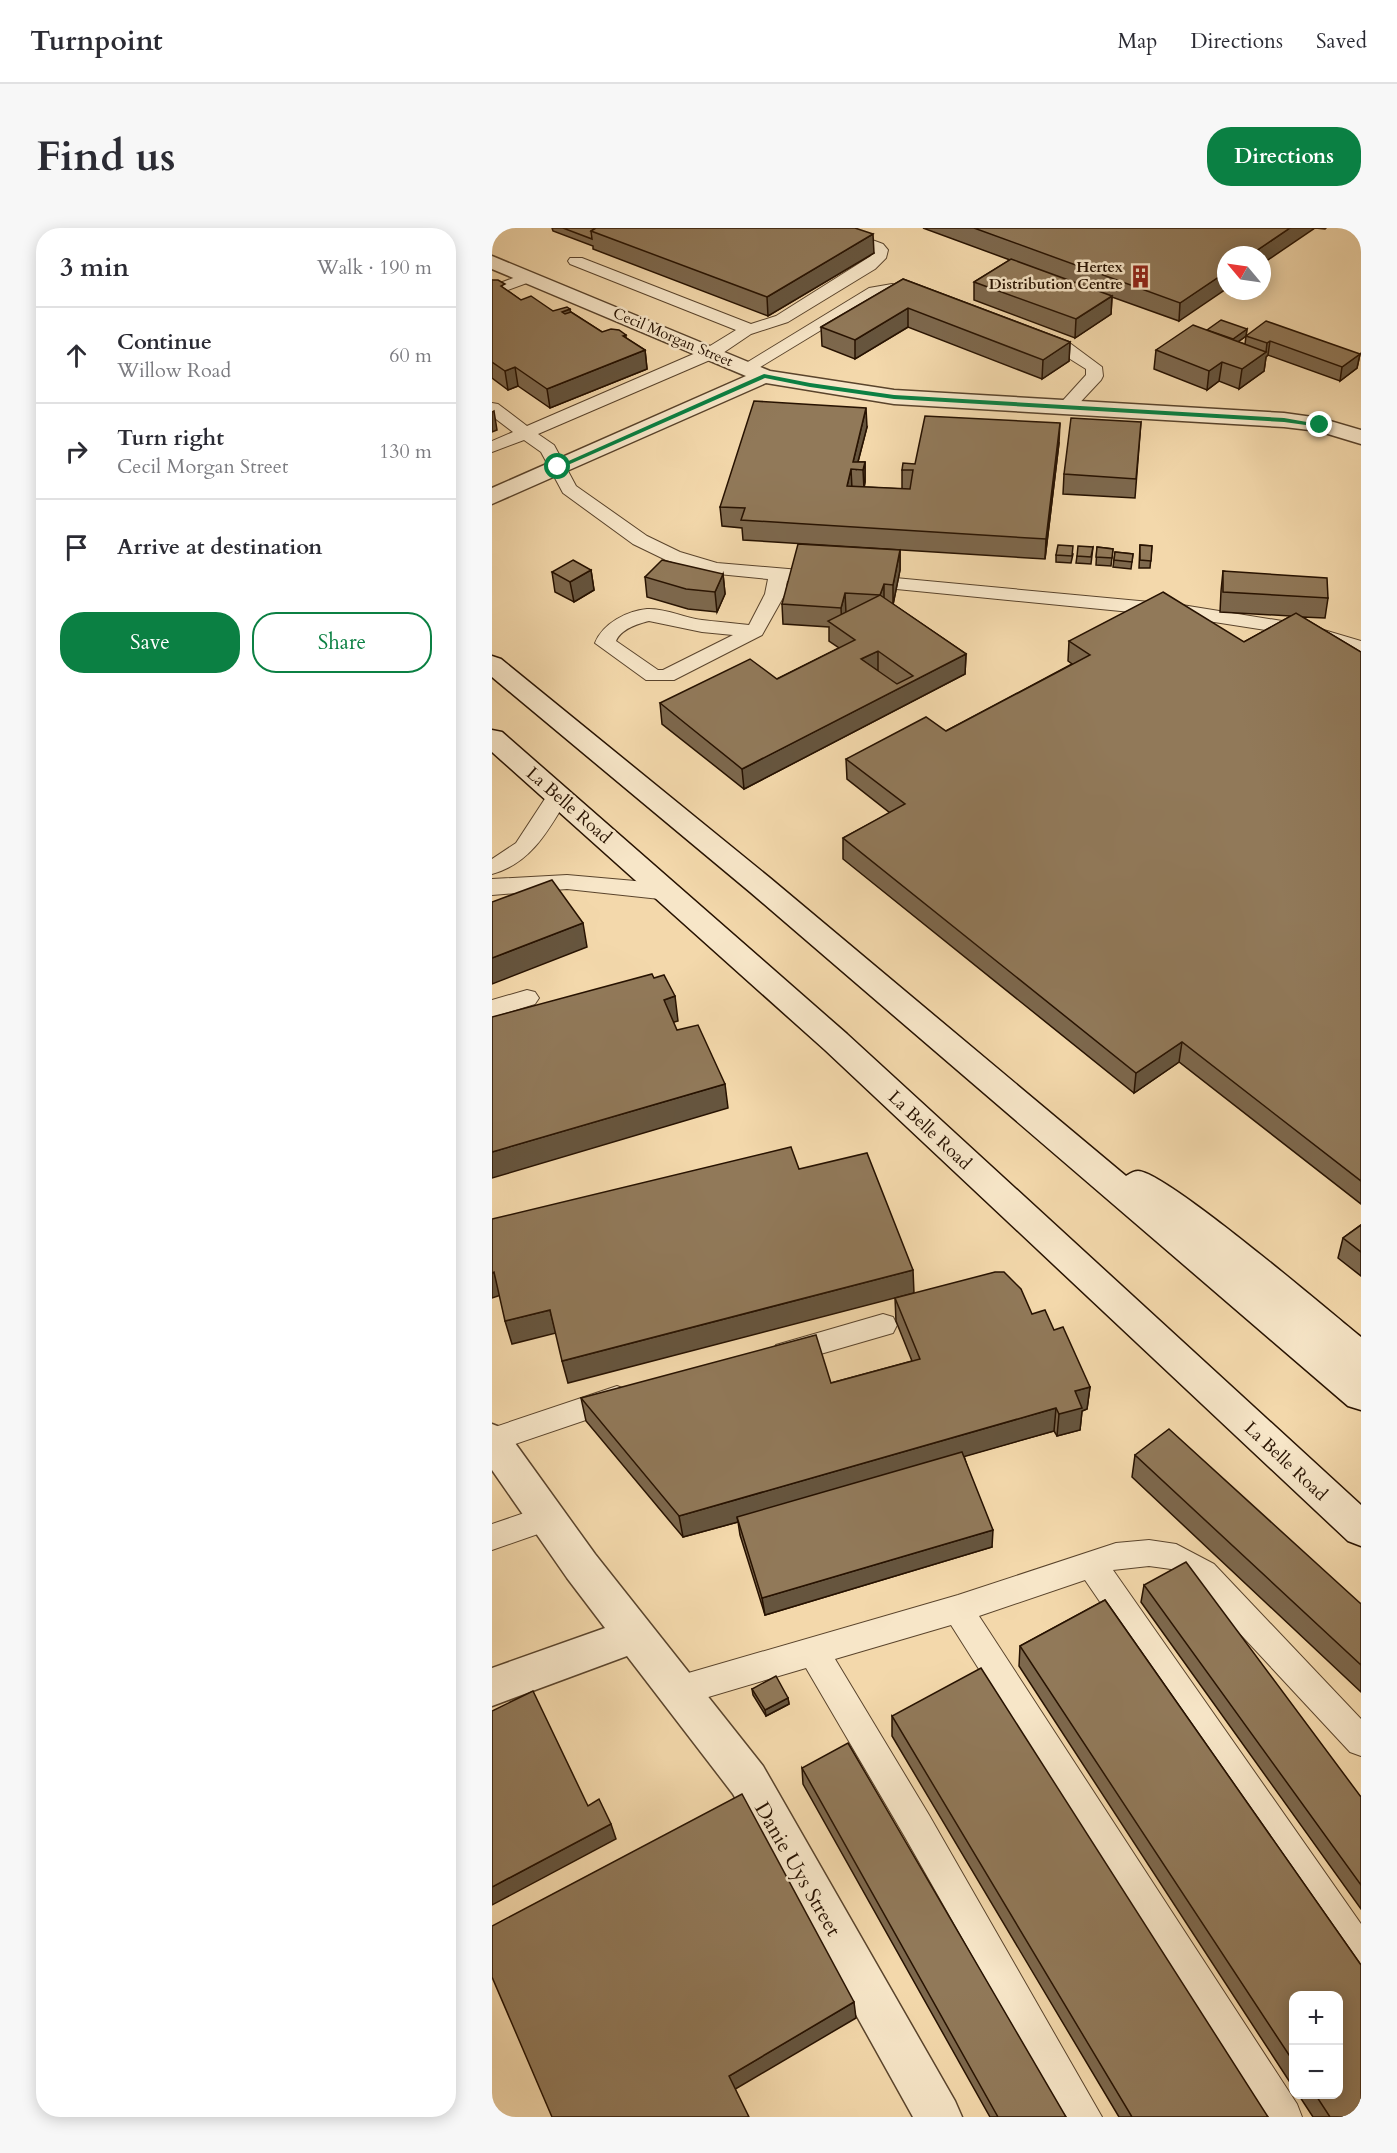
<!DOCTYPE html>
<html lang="en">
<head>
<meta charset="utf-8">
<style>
  :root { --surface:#fff; --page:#f7f7f7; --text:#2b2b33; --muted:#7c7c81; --line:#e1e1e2; --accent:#0b8043 }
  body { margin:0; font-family:Cardo,serif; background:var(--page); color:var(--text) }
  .controls { position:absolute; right:18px; bottom:18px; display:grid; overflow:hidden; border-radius:12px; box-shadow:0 3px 15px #0003 }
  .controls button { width:54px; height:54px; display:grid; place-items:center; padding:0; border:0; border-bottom:2px solid var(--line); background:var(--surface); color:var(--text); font:30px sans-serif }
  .compass { position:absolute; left:725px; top:18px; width:54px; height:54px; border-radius:50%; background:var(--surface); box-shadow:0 3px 15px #0003; rotate:299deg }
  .stop { position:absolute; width:18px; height:18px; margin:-14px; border:4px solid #0b8043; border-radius:50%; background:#fff }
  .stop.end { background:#0b8043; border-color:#fff; box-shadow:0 2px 6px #0008 }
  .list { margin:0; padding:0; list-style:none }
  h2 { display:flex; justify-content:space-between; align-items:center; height:78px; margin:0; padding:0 24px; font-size:26px }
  h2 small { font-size:20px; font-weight:400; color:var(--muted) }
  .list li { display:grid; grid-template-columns:39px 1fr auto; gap:18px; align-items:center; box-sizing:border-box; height:96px; padding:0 24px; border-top:2px solid var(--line) }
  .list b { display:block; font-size:22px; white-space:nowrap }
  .list p { margin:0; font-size:20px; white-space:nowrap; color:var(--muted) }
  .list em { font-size:20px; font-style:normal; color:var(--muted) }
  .actions { display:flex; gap:12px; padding:18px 24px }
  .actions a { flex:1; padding:14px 0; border:2px solid var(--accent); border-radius:24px; text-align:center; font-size:21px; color:var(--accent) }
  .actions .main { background:var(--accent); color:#fff }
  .icon { flex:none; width:33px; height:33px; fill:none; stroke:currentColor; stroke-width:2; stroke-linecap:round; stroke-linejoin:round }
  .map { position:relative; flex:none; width:869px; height:1889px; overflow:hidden; border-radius:24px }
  header { display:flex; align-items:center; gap:36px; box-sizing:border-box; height:84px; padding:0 30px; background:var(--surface); border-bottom:2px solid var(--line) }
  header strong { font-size:28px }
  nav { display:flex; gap:33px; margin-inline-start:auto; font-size:21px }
  .intro { display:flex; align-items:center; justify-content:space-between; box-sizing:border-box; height:144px; padding:0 36px }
  h1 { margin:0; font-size:42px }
  .button { padding:15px 27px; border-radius:24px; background:var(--accent); color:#fff; font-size:21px; font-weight:700 }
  main { display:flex; gap:36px; padding:0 36px }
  aside { flex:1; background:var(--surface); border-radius:24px; box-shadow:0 3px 15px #0003 }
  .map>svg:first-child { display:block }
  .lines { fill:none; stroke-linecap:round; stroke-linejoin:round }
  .service-casing { stroke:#5a442c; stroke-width:2 }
  .minor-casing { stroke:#5a442c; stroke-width:3 }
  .secondary-casing { stroke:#271201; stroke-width:3 }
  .service { fill:#f7e6c8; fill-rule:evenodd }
  .minor { fill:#f7e6c8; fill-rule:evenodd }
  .secondary { fill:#f7e6c8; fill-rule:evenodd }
  .wall { fill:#7d684d; stroke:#271201; stroke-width:1.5 }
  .shaded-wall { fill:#66553e; stroke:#271201; stroke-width:1.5 }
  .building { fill:#917959; stroke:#271201; stroke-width:1.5; fill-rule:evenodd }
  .route { fill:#0b8043 }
  .labels { text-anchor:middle; stroke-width:5; stroke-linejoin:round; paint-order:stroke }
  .far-poi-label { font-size:15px; font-weight:bold; fill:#271201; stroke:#f7e6c8; text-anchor:end }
  .far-street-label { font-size:15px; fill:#271201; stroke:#f7e6c8 }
  .street-label { font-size:18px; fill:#271201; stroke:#f7e6c8 }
  .near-street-label { font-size:21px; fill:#271201; stroke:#f7e6c8 }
</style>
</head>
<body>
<header>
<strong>Turnpoint</strong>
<nav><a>Map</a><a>Directions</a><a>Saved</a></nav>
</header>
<div class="intro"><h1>Find us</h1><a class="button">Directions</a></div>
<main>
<aside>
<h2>3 min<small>Walk · 190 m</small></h2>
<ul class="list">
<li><svg class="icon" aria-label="ahead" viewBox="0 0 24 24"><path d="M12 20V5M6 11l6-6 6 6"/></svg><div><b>Continue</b><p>Willow Road</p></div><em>60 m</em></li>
<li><svg class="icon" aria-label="right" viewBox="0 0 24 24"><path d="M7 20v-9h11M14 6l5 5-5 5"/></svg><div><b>Turn right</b><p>Cecil Morgan Street</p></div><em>130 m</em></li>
<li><svg class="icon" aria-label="arrive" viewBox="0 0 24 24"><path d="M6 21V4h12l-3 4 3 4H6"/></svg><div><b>Arrive at destination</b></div></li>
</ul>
<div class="actions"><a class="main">Save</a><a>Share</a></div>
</aside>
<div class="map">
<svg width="869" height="1889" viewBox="0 0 869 1889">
  <rect width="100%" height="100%" fill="#f3d8ab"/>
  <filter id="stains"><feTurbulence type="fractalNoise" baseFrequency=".00333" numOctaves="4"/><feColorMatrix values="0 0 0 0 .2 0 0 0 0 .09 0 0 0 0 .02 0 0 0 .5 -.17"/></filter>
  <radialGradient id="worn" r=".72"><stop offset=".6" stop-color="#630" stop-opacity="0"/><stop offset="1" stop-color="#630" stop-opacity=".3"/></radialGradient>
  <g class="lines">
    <defs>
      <g id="service">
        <path d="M 326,0 L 348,0 L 391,16 L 396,22 L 394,30 L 383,41 L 296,94 L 259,106 L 225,129 L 46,206 L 62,217 L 84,258 L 155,308 L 188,324 L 225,335 L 331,344 L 338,346 L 341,350 L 338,354 L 331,356 L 295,353 L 293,366 L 270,407 L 182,452 L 154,452 L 103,415 C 111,395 135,383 155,381 C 173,380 193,390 210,392 C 226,394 241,395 257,397 L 273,366 L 276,351 L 216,345 L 174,332 L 141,316 L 71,265 L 49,224 L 32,212 L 0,224 L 0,213 L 21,204 L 0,188 L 0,175 L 6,176 L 35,198 L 213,121 L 244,102 L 78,36 L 76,33 L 78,30 L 90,30 L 259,96 L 284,88 L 379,28 L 380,22 L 329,3 ZM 157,393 L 210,404 L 241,407 L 171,442 L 166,442 L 124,413 C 129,401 145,396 157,393 Z"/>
        <path d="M 37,44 L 45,49 L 43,52 L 0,68 L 0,58 Z"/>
        <path d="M 400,56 L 433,64 L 435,67 L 427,72 L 400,66 L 387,67 L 260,144 L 248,144 L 246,140 L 377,60 Z"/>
        <path d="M 545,105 L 579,116 L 610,139 L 611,148 L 609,152 L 580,183 L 568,183 L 565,179 L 594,147 L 594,141 L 567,124 L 539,113 L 537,110 Z"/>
        <path d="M 371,347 L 690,377 L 815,397 L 869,413 L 869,425 L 813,408 L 690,389 L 364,357 L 361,353 L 364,349 Z"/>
        <path d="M 66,561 L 74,563 L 77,568 C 57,601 40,635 0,646 L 0,631 L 24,615 L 58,563 Z"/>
        <path d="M 75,647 L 177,656 L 185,659 L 188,664 L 185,669 L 177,672 L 75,661 L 0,667 L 0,651 Z"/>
        <path d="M 35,762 L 43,764 L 47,770 L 43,776 L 0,789 L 0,772 Z"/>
        <path d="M 391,1086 L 401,1089 L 405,1097 L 401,1105 L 294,1136 L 284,1133 L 280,1125 L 284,1117 Z"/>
        <path d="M 125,1158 L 135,1162 L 139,1170 L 135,1178 L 0,1224 L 0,1200 Z"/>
        <path d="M 56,1277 L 66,1281 L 71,1290 L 66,1299 L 0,1322 L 0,1296 Z"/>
        <path d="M 657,1312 L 684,1316 L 722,1336 L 869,1491 L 869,1528 L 858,1524 L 700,1354 L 679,1341 L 657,1338 L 621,1342 L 869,1696 L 869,1742 L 857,1737 L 593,1352 L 487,1388 L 805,1876 L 810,1889 L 771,1889 L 459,1397 L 343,1431 L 437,1587 L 610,1889 L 572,1889 L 413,1609 L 314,1440 L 186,1478 L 175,1473 L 170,1463 L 175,1453 L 186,1448 L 466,1367 L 624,1315 Z"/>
      </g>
      <g id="minor">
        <path d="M 0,28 L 278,143 L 402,162 L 792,185 L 828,190 L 869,202 L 869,216 L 826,203 L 792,199 L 402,176 L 274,155 L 0,276 L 0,260 L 254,148 L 0,41 Z"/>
        <path d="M 0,1196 L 13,1201 L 103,1326 L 271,1538 L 463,1873 L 470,1889 L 421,1889 L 241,1566 L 135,1428 L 0,1478 L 0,1440 L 113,1400 L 75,1350 L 0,1242 Z"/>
      </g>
      <g id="secondary">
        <path d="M 0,428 L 9,431 L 278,650 L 634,948 C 637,946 642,943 646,943 C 673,943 838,1084 869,1109 L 869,1182 L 856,1178 L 258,664 L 0,449 Z"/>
        <path d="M 0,502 L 10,504 L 355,806 L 869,1277 L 869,1318 L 856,1313 L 333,822 L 0,524 Z"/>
      </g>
    </defs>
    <use href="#service" class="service-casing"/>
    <use href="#minor" class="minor-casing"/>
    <use href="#secondary" class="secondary-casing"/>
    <use href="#service" class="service"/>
    <use href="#minor" class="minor"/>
    <use href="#secondary" class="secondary"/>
  </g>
  <g class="wall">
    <path d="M 60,0 L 363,0 L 382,25 L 276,88 L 101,21 L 101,18 L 61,3 Z"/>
    <path d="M 431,0 L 834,0 L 833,1 L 823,0 L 734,27 L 687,93 L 620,69 L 619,86 L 583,110 L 482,72 L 482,54 L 518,32 Z"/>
    <path d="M 411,51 L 578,114 L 577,133 L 550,151 L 416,99 L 363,131 L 330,118 L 329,99 Z"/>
    <path d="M 0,52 L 29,72 L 61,83 L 79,84 L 110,104 L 134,107 L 134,110 L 153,122 L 155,141 L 58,180 L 26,158 L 16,162 L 0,150 Z"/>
    <path d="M 755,101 L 754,108 L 746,114 L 753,116 L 754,108 L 868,126 L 865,140 L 848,153 L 776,127 L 774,129 L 772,143 L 747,161 L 727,153 L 715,162 L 662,141 L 664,122 L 714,102 Z"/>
    <path d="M 649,194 L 643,270 L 571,266 L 572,246 Z"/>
    <path d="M 375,199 L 366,234 L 373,234 L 373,254 L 372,259 L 410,261 L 410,242 L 423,236 L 567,215 L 553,331 L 251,312 L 250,300 L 230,298 L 228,279 Z"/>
    <path d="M 648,317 L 660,318 L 658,340 L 647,340 Z"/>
    <path d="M 601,319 L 599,336 L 584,335 L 585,328 Z"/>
    <path d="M 605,319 L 621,321 L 619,338 L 604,337 Z"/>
    <path d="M 408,322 L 408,342 L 401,376 L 474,426 L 473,446 L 252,561 L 170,496 L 168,475 L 285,451 L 347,420 L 337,413 L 337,399 L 291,396 L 290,376 Z"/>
    <path d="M 623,324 L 641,326 L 639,341 L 621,339 Z"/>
    <path d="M 581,326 L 579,335 L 564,334 L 564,327 Z"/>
    <path d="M 99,342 L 102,362 L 82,374 L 63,364 L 60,344 Z"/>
    <path d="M 731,343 L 836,370 L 833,390 L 810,389 L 869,424 L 869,976 L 687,834 L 642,865 L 351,631 L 351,610 L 398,585 L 355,551 L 354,531 L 454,503 L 580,436 L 576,433 L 577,413 L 752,414 L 799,388 L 728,384 L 729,363 Z"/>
    <path d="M 231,346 L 233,366 L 225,384 L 196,381 L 155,369 L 153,349 Z"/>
    <path d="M 869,997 L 869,1048 L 846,1030 L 851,1010 Z"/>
    <path d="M 403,1070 L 540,1086 L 562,1102 L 598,1159 L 595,1181 L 590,1183 L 588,1202 L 565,1208 L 562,1203 L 472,1228 L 500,1319 L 273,1387 L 248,1307 L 246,1294 L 191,1309 L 94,1193 L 89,1170 L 339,1155 L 420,1133 L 404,1093 Z"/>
    <path d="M 643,1227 L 869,1376 L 869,1464 L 640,1249 Z"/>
    <path d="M 652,1357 L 869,1569 L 869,1681 L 649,1374 Z"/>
    <path d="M 613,1372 L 869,1737 L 869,1889 L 821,1889 L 806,1866 L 846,1866 L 846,1767 L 801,1767 L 801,1859 L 527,1438 L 528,1418 Z"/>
    <path d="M 260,1461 L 296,1470 L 297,1476 L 274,1488 L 261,1467 Z"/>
    <path d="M 400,1488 L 776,1889 L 627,1889 L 400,1508 Z"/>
    <path d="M 310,1540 L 574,1889 L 498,1889 L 311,1556 Z"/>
  </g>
  <g class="shaded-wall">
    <path d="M 798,0 L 823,0 L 770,36 L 770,27 L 758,27 Z"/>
    <path d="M 381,6 L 382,25 L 276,88 L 275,69 Z"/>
    <path d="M 734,44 L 734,61 L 687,93 L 688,75 Z"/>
    <path d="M 620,68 L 619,86 L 583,110 L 584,91 Z"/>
    <path d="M 416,80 L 416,99 L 363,131 L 363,112 Z"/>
    <path d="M 78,81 L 81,100 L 70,84 Z"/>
    <path d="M 755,101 L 754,108 L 740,118 L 741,111 Z"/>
    <path d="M 778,113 L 776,127 L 774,129 L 772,143 L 747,161 L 750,141 L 774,124 L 775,115 Z"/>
    <path d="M 578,114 L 577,133 L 550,151 L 551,132 Z"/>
    <path d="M 153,122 L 155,141 L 58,180 L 55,161 Z"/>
    <path d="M 868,126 L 865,140 L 848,153 L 850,139 Z"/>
    <path d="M 730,134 L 727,153 L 715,162 L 717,143 Z"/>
    <path d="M 23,139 L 26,158 L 16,162 L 13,143 Z"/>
    <path d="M 374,180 L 375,199 L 364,241 L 361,234 Z"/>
    <path d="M 2,183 L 5,202 L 0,204 L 0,184 Z"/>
    <path d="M 568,195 L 567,215 L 553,331 L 554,311 Z"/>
    <path d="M 373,234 L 373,254 L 372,261 L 371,242 Z"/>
    <path d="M 359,241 L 360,261 L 355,258 Z"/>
    <path d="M 408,322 L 408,342 L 401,377 L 401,357 Z"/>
    <path d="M 99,342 L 102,362 L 82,374 L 78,354 Z"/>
    <path d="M 231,346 L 233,366 L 225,384 L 223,364 Z"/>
    <path d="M 392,356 L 392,376 L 388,367 Z"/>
    <path d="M 353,365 L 354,385 L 350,400 L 349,380 Z"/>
    <path d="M 386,423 L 386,443 L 369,431 Z"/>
    <path d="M 474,426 L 473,446 L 252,561 L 250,541 Z"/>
    <path d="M 91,695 L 95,719 L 0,756 L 0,730 Z"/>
    <path d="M 183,768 L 186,793 L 175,796 L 172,772 Z"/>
    <path d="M 690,814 L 687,834 L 642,865 L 644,845 Z"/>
    <path d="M 233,856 L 236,880 L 0,950 L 0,924 Z"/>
    <path d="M 421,1042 L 422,1065 L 76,1155 L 70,1133 Z"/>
    <path d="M 2,1044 L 9,1067 L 0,1070 L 0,1045 Z"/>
    <path d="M 58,1082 L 64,1105 L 20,1116 L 13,1093 Z"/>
    <path d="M 598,1159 L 595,1181 L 590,1183 L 588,1202 L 565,1208 L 567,1186 L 583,1163 Z"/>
    <path d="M 564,1180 L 562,1203 L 246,1293 L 245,1289 L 246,1294 L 191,1309 L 187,1288 Z"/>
    <path d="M 501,1302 L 500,1319 L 273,1387 L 270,1370 Z"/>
    <path d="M 296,1470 L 297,1476 L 274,1488 L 273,1482 Z"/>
    <path d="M 119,1596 L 124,1611 L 0,1677 L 0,1659 Z"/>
    <path d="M 362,1774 L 364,1790 L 240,1863 L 237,1848 Z"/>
  </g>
  <g class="building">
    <path d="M 71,0 L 104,0 L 99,3 L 100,11 Z"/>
    <path d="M 104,0 L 363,0 L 381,6 L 275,69 L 99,3 Z"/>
    <path d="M 482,0 L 798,0 L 758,27 L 734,27 L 734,44 L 688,75 Z"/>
    <path d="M 519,31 L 620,68 L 584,91 L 482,54 Z"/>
    <path d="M 411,51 L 578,114 L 551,132 L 416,80 L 363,112 L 329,99 Z"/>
    <path d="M 0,52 L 6,52 L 13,56 L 9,58 L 29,72 L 39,68 L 61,83 L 75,79 L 78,81 L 70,84 L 73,86 L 79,84 L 110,104 L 119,101 L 127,102 L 134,107 L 131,108 L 153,122 L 55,161 L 23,139 L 13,143 L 0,134 Z"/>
    <path d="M 729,92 L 755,101 L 741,111 L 715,102 Z"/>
    <path d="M 774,93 L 868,126 L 850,139 L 778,113 L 775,115 L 754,108 Z"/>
    <path d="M 701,97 L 774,124 L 750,141 L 730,134 L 717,143 L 664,122 Z"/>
    <path d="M 262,173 L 374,180 L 361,234 L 373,234 L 371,242 L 359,241 L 355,258 L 418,261 L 421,242 L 410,242 L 411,235 L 423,236 L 433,188 L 568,195 L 554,311 L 249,292 L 253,280 L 228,279 Z"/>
    <path d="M 579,190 L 649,194 L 644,251 L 572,246 Z"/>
    <path d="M 306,316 L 408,322 L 401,357 L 392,356 L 388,367 L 353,365 L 349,380 L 290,376 Z"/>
    <path d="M 566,317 L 581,318 L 580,328 L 564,327 Z"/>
    <path d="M 648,317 L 660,318 L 659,333 L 648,332 Z"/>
    <path d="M 586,318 L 601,319 L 599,329 L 585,328 Z"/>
    <path d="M 605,319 L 621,321 L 620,330 L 604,329 Z"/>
    <path d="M 623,324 L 641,326 L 640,334 L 622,332 Z"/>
    <path d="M 81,332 L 99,342 L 78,354 L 60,344 Z"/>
    <path d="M 170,332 L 231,346 L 223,364 L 194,361 L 153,349 Z"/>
    <path d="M 731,343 L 835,350 L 836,370 L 731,364 Z"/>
    <path d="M 671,364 L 752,414 L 804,385 L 869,424 L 869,953 L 690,814 L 644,845 L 351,610 L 413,576 L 354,531 L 434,489 L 454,503 L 598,427 L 577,413 Z"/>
    <path d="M 388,367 L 474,426 L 250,541 L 168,475 L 258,431 L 285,451 L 363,412 L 336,393 ZM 386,423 L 421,448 L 405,456 L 369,431 Z"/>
    <path d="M 60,652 L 91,695 L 0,730 L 0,674 Z"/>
    <path d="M 160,746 L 162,750 L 172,747 L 183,768 L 172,772 L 185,802 L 206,797 L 233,856 L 0,924 L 0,789 Z"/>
    <path d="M 299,919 L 307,941 L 375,925 L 421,1042 L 70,1133 L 58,1082 L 13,1093 L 2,1044 L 0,1045 L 0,991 Z"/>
    <path d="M 869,997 L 869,1024 L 851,1010 Z"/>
    <path d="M 503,1044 L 512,1044 L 529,1061 L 540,1086 L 553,1082 L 562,1102 L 571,1099 L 598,1159 L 583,1163 L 590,1180 L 567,1186 L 564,1180 L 187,1288 L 89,1170 L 324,1107 L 339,1155 L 428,1131 L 403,1070 Z"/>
    <path d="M 677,1201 L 869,1376 L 869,1437 L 643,1227 Z"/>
    <path d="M 470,1224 L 501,1302 L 270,1370 L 245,1289 Z"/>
    <path d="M 694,1334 L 869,1569 L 869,1657 L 652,1357 Z"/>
    <path d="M 613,1372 L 869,1737 L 869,1889 L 838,1889 L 823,1866 L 846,1866 L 846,1767 L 801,1767 L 801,1833 L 528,1418 Z"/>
    <path d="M 489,1440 L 776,1889 L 640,1889 L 400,1488 Z"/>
    <path d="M 284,1448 L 296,1470 L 273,1482 L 260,1461 Z"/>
    <path d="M 41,1463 L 96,1578 L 107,1571 L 119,1596 L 0,1659 L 0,1483 Z"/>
    <path d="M 356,1515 L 574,1889 L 506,1889 L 310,1540 Z"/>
    <path d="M 250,1566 L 362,1774 L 237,1848 L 257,1889 L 60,1889 L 0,1749 L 0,1698 Z"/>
  </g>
  <path class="route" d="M 272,146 L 318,155 L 402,167 L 792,190 L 832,197 L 828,199 L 792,194 L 402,171 L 318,159 L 273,150 L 69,240 L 63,239 Z"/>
  <defs>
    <symbol id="building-bare" viewBox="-9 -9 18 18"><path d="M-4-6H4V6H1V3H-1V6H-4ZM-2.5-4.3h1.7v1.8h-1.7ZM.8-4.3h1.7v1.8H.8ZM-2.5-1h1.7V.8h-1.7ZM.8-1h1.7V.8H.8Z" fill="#8f2418" stroke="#f7e6c8" stroke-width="2.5" paint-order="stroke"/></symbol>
  </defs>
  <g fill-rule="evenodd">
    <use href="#building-bare" x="632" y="32" width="33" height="33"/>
  </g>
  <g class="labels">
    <g class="far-poi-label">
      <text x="631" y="44">Hertex<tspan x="631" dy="17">Distribution Centre</tspan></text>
    </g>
    <g class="far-street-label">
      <text transform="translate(181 109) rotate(23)" y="5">Cecil Morgan Street</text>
    </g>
    <g class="street-label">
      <text transform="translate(77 577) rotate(41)" y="6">La Belle Road</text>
      <text transform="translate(438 902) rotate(43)" y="6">La Belle Road</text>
      <text transform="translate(794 1233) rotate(43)" y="6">La Belle Road</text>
    </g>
    <g class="near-street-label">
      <text transform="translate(306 1641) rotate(60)" y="7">Danie Uys Street</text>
    </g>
  </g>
  <rect width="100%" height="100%" filter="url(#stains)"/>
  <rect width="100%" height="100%" fill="url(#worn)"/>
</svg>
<div class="controls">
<button>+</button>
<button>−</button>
</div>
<svg class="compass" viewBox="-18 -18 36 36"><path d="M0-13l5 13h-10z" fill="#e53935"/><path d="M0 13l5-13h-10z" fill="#7c7c81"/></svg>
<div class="stop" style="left:66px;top:239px"></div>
<div class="stop end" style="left:828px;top:197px"></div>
</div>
</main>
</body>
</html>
